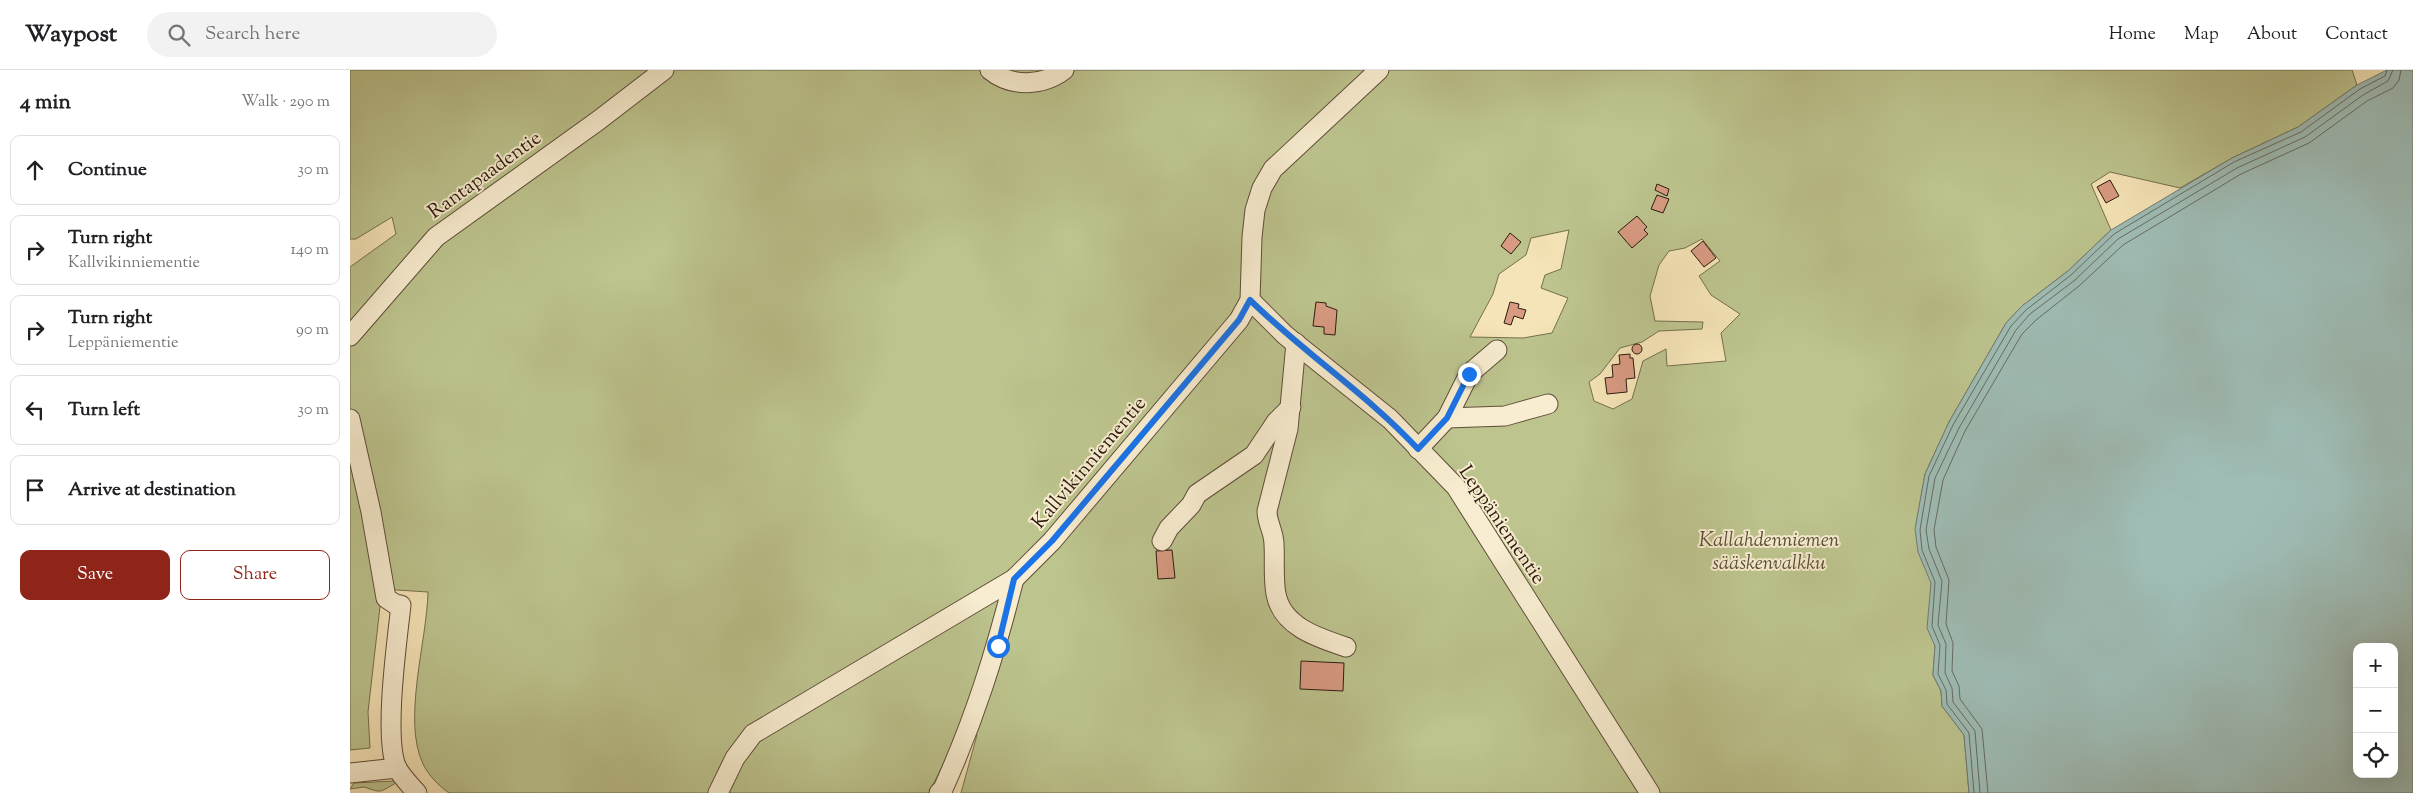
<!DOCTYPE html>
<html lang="en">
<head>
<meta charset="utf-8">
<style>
  :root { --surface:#fff; --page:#f2f2f2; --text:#202124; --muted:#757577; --line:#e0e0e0; --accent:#8f2418 }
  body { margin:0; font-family:"Sorts Mill Goudy",serif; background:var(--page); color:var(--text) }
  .controls { position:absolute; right:15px; bottom:15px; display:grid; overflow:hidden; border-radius:10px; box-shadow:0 5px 20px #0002 }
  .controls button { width:45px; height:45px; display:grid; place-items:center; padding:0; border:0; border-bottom:1px solid var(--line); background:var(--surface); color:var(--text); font:25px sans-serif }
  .stop { position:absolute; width:15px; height:15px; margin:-11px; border:4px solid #1a73e8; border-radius:50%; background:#fff }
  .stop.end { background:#1a73e8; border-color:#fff; box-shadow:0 1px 5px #0008 }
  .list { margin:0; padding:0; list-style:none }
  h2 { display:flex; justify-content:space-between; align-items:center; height:65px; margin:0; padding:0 20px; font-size:21px }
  h2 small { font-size:16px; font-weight:400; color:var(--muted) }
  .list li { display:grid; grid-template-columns:32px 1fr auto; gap:15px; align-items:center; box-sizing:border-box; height:70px; margin:0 10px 10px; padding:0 10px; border:1px solid var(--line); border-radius:10px }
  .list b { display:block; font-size:19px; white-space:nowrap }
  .list p { margin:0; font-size:16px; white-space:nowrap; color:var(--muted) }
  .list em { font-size:16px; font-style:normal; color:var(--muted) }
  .actions { display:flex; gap:10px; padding:15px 20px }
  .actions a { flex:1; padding:11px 0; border:1px solid var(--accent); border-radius:10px; text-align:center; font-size:18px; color:var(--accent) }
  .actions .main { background:var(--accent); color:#fff }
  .icon { flex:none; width:28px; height:28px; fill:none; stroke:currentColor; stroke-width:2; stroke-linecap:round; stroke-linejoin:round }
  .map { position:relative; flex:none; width:2063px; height:723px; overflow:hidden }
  header { display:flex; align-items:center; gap:30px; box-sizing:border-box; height:70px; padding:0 25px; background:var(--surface); border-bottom:1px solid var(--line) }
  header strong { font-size:24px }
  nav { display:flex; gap:28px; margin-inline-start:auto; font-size:18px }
  .search { width:350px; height:45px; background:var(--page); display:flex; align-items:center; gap:12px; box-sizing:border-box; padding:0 18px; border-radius:28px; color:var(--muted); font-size:19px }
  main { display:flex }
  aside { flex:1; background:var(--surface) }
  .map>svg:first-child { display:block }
  .green { fill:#bdc48e; stroke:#74704e; fill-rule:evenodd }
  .water { fill:#9fbdb6; stroke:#717c73; fill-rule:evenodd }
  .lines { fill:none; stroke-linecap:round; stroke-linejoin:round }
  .shore { stroke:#666c62; stroke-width:1 }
  .building { fill:#d89b82; stroke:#2c1b0f }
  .minor-casing { stroke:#5e4d39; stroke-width:21 }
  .minor { stroke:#f8edd0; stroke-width:19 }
  .route { stroke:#1a73e8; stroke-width:6 }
  .labels { text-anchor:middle; stroke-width:4; stroke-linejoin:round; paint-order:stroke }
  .street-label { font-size:20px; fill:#2c1b0f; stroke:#f8edd0 }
  .park-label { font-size:20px; font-style:italic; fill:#584e35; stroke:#f8edd0 }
</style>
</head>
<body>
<header>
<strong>Waypost</strong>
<div class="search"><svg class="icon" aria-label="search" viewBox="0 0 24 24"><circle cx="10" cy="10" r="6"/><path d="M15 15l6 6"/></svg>Search here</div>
<nav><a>Home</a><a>Map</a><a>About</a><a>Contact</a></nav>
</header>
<main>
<aside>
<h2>4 min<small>Walk · 290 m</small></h2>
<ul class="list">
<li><svg class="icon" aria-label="ahead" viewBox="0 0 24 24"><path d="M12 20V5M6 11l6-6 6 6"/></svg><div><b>Continue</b></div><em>30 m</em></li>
<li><svg class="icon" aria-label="right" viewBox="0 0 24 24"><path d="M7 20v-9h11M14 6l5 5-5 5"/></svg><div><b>Turn right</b><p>Kallvikinniementie</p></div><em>140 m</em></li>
<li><svg class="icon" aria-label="right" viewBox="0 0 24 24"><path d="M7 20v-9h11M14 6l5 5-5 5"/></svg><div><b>Turn right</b><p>Leppäniementie</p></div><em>90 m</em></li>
<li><svg class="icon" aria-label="left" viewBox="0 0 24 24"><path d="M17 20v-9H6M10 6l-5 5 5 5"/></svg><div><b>Turn left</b></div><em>30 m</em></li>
<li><svg class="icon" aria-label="arrive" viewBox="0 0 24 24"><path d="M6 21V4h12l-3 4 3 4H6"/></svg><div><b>Arrive at destination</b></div></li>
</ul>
<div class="actions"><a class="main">Save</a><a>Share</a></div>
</aside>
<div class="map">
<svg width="2063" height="723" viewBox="0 0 2063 723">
  <rect width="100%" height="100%" fill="#f5e4b7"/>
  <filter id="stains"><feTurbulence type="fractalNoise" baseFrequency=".004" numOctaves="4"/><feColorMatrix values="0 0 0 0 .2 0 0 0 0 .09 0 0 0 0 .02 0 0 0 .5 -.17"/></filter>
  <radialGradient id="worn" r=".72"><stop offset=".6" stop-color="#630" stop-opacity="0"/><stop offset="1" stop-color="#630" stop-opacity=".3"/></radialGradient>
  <g class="green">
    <path d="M 0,0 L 2002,0 L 2007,15 L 1948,57 L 1882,88 L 1830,118 L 1760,102 L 1741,114 L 1761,160 L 1718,201 L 1672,236 L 1656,253 L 1599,352 L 1575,404 L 1566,455 L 1581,507 L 1585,576 L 1583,605 L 1591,621 L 1592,636 L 1614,665 L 1619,723 L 611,723 L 627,665 L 609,662 L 579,723 L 99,723 C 89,716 78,705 73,694 C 52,650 77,571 78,522 L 32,519 L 18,642 L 20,678 L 0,680 L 0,197 L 46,164 L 42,147 L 6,169 L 0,169 ZM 1219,160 L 1211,199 L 1195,205 L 1191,218 L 1218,228 L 1202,263 L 1173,268 L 1120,267 L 1143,224 L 1149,204 L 1176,185 L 1181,168 ZM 1352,169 L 1370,191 L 1349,206 L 1361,225 L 1390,244 L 1371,263 L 1376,291 L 1317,296 L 1316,279 L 1293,291 L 1282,329 L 1263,339 L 1244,331 L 1239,312 L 1250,304 L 1270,278 L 1292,272 L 1309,261 L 1352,259 L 1353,252 L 1305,251 L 1300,226 L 1309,195 L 1319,181 L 1335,178 Z"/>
    <path d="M 45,711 L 46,713 C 28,723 33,723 14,717 L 0,719 L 4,713 Z"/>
  </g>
  <path class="water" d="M 2037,0 L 2063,0 L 2063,723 L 1619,723 L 1614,665 L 1592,636 L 1591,621 L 1583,605 L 1585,576 L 1577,558 L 1581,513 L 1568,482 L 1565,459 L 1575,404 L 1599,352 L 1656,253 L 1672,236 L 1718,201 L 1761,160 L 1882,88 L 1948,57 L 2007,15 ZM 2007,577 L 2044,577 L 2044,704 L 2007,704 Z"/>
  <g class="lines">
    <g class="shore">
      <path d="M 1624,723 L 1619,663 L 1597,634 L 1596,620 L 1588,604 L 1590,575 L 1582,556 L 1585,512 L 1572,480 L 1570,460 L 1579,406 L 1603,355 L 1661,256 L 1676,240 L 1721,205 L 1764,164 L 1884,92 L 1951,62 L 2010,19 L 2035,6 L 2037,0"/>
      <path d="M 1630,723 L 1625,661 L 1603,632 L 1602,618 L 1595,603 L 1596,574 L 1588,555 L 1592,511 L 1579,479 L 1576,460 L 1585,408 L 1609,358 L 1666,260 L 1680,244 L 1725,210 L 1768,169 L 1887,98 L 1955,67 L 2013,25 L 2038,11 L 2043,0"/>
      <path d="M 1638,723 L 1632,659 L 1610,629 L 1609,616 L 1602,601 L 1603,573 L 1596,554 L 1599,510 L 1586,477 L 1584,460 L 1593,410 L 1615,361 L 1672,264 L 1686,250 L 1729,216 L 1773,175 L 1891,104 L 1959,73 L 2017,31 L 2043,18 L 2049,10 L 2051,0"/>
    </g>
  </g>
  <g class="building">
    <path d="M 1760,110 L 1769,126 L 1756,133 L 1747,117 Z"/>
    <path d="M 1307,114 L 1319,119 L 1317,126 L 1305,120 Z"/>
    <path d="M 1307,125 L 1319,129 L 1313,143 L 1301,139 Z"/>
    <path d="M 1287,146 L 1297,157 L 1294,160 L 1298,164 L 1282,178 L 1268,162 Z"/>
    <path d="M 1160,163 L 1171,172 L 1161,184 L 1151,176 Z"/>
    <path d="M 1353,171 L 1366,188 L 1354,197 L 1341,181 Z"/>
    <path d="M 966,232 L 976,233 L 976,236 L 987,240 L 985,265 L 974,264 L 974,257 L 963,256 Z"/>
    <path d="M 1160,232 L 1169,234 L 1168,238 L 1176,240 L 1173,249 L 1164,246 L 1161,255 L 1154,253 Z"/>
    <circle cx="1287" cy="279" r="5"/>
    <path d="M 1280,284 L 1280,288 L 1283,288 L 1285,308 L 1276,309 L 1277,322 L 1257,324 L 1255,308 L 1263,307 L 1262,295 L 1270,294 L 1269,285 Z"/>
    <path d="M 822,480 L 825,508 L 808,509 L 806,481 Z"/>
    <path d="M 951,591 L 994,593 L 993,621 L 950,619 Z"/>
  </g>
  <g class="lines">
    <defs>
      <g id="minor">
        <path d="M 640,0 C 662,18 693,16 714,0"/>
        <path d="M 900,230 L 935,265 L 1040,349 L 1106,417 L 1300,723"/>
        <path d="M 0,266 L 86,167 L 249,50 L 314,0"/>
        <path d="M 946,273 L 938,359 L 917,441 C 917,453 924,462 924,474 C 925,490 923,508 926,524 C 932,557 969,568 996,577"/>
        <path d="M 1097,348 L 1155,346 L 1198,334"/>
        <path d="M 0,349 L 21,442 L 36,528 L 45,534 L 51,535 C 47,571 34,664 46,696 C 50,705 60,715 67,723"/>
        <path d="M 1068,379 L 1097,348 L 1119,304 L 1147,280"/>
        <path d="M 812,471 L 819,458 L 841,435 L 847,424 L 904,385 L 926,352 L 941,337"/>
        <path d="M 0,703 L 47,698"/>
        <path d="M 368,723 L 385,688 L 403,664 L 664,509 L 702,471 L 889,250 L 900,230 L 902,167 L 905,140 L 912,118 L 923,99 L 1029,0"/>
        <path d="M 589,723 L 593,719 C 625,648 645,584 664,509"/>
      </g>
    </defs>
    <use href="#minor" class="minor-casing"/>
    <use href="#minor" class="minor"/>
  </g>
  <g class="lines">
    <path class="route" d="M 648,576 L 664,509 L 702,471 L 889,250 L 900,230 C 954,283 1017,324 1068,379 L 1097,348 L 1119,304"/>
  </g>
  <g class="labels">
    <g class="street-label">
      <text transform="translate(134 104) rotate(-36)" y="7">Rantapaadentie</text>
      <text transform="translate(738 392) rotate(-50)" y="7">Kallvikinniementie</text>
      <text transform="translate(1153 454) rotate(56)" y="7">Leppäniementie</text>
    </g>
    <g class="park-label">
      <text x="1419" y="476">Kallahdenniemen<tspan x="1419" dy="23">sääskenvalkku</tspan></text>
    </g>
  </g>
  <rect width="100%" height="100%" filter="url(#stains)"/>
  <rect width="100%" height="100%" fill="url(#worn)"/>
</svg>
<div class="controls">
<button>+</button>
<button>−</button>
<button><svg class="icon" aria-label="locate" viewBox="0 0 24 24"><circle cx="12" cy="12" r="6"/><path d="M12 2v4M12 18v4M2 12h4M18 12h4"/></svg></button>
</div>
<div class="stop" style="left:648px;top:576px"></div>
<div class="stop end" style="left:1119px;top:304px"></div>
</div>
</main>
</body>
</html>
